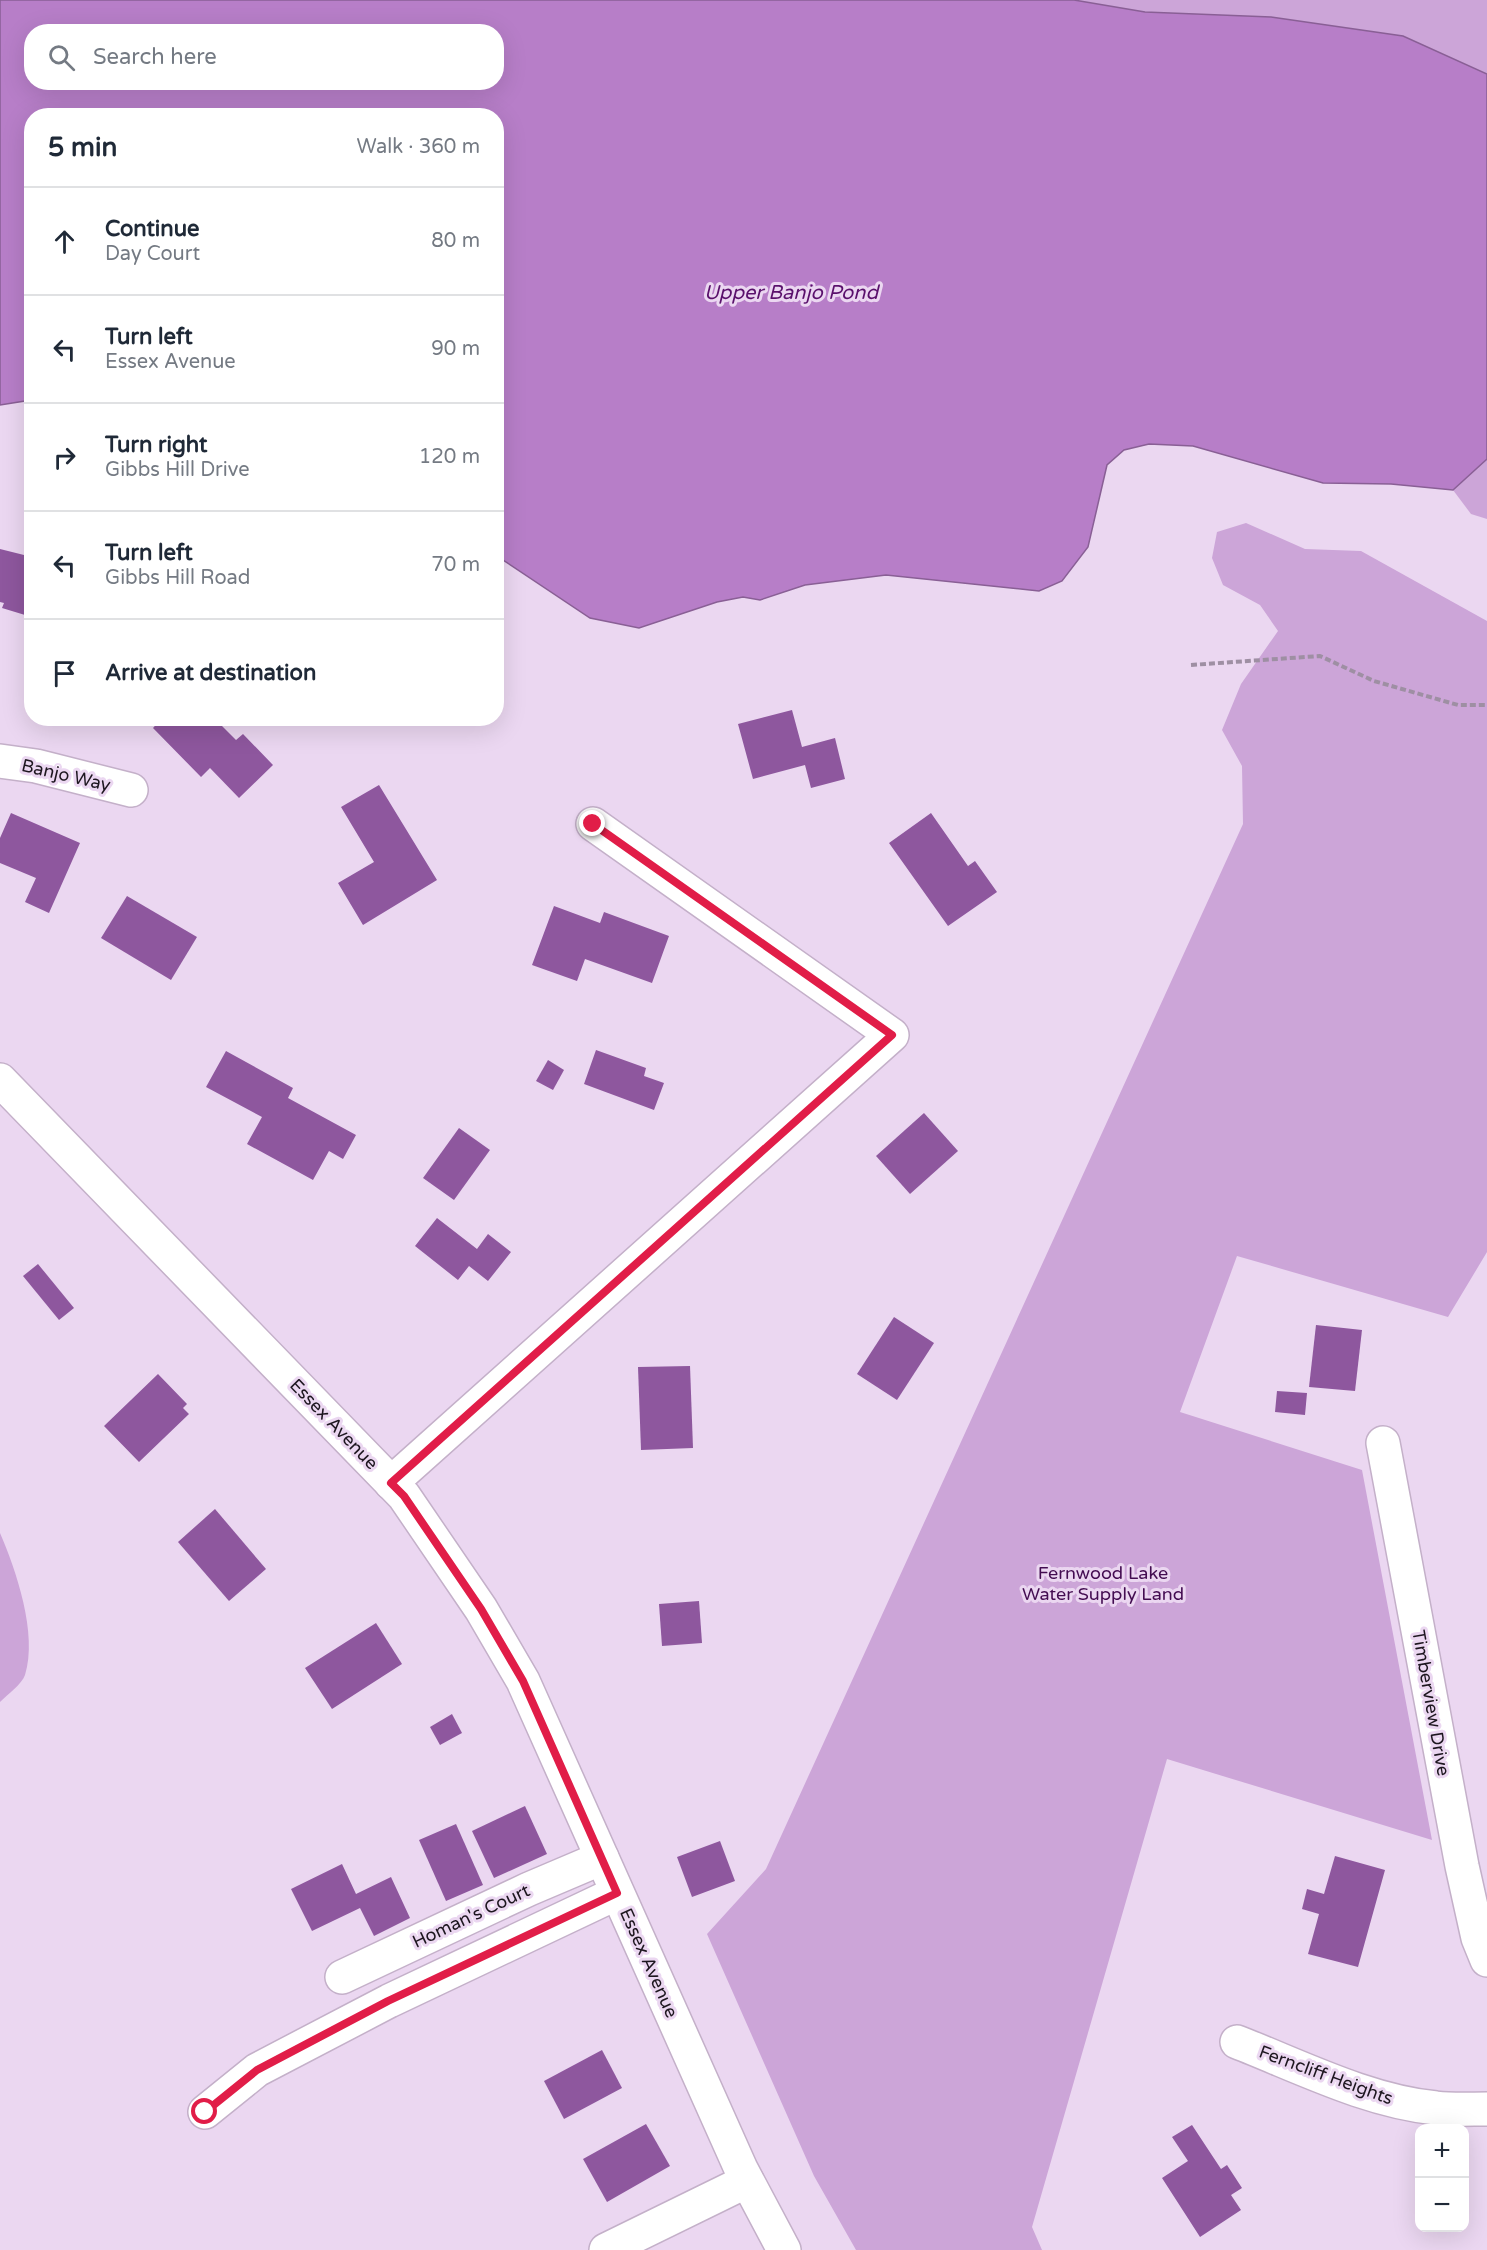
<!DOCTYPE html>
<html lang="en">
<head>
<meta charset="utf-8">
<style>
  :root { --surface:#fff; --page:#f2f2f3; --text:#1f2937; --muted:#747a83; --line:#e0e1e3 }
  body { margin:0; font-family:"Varela Round",sans-serif; background:var(--page); color:var(--text) }
  .controls { position:absolute; right:18px; bottom:18px; display:grid; overflow:hidden; border-radius:12px; box-shadow:0 6px 24px #0002 }
  .controls button { width:54px; height:54px; display:grid; place-items:center; padding:0; border:0; border-bottom:2px solid var(--line); background:var(--surface); color:var(--text); font:30px sans-serif }
  .stop { position:absolute; width:18px; height:18px; margin:-14px; border:4px solid #e11d48; border-radius:50%; background:#fff }
  .stop.end { background:#e11d48; border-color:#fff; box-shadow:0 2px 6px #0008 }
  .list { margin:0; padding:0; list-style:none }
  h2 { display:flex; justify-content:space-between; align-items:center; height:78px; margin:0; padding:0 24px; font-size:26px }
  h2 small { font-size:20px; font-weight:400; color:var(--muted) }
  .list li { display:grid; grid-template-columns:39px 1fr auto; gap:18px; align-items:center; box-sizing:border-box; height:108px; padding:0 24px; border-top:2px solid var(--line) }
  .list b { display:block; font-size:22px; white-space:nowrap }
  .list p { margin:0; font-size:20px; white-space:nowrap; color:var(--muted) }
  .list em { font-size:20px; font-style:normal; color:var(--muted) }
  .icon { flex:none; width:33px; height:33px; fill:none; stroke:currentColor; stroke-width:2; stroke-linecap:round; stroke-linejoin:round }
  .map { position:relative; flex:none; width:1487px; height:2250px; overflow:hidden }
  .search { position:absolute; background:var(--surface); box-shadow:0 6px 24px #0002; left:24px; top:24px; width:480px; height:66px; display:flex; align-items:center; gap:15px; box-sizing:border-box; padding:0 21px; border-radius:24px; color:var(--muted); font-size:22px }
  .panel { position:absolute; background:var(--surface); box-shadow:0 6px 24px #0002; left:24px; top:108px; width:480px; height:618px; border-radius:24px }
  .map>svg:first-child { display:block }
  .green { fill:#cca5d8 }
  .water { fill:#b77ec8; stroke:#895f95; stroke-width:1.5; fill-rule:evenodd }
  .building { fill:#8e579e }
  .lines { fill:none; stroke-linecap:round; stroke-linejoin:round }
  .minor-casing { stroke:#c4b0c9; stroke-width:36 }
  .path { stroke:#9e8fa3; stroke-width:4; stroke-dasharray:6 3; stroke-linecap:butt }
  .minor { stroke:#fff; stroke-width:33 }
  .route { stroke:#e11d48; stroke-width:8 }
  .labels { text-anchor:middle; stroke-width:6; stroke-linejoin:round; paint-order:stroke }
  .street-label { font-size:18px; fill:#1d161f; stroke:#ebd7f1 }
  .park-label { font-size:18px; fill:#430c51; stroke:#ebd7f1 }
  .water-label { font-size:20px; font-style:italic; fill:#5a106c; stroke:#ebd7f1 }
</style>
</head>
<body>
<div class="map">
<svg width="1487" height="2250" viewBox="0 0 1487 2250">
  <rect width="100%" height="100%" fill="#ebd7f1"/>
  <g class="green">
    <path d="M 1074,0 L 1487,0 L 1487,74 L 1403,36 L 1271,17 L 1145,12 Z"/>
    <path d="M 1487,459 L 1487,519 L 1471,514 L 1453,490 Z"/>
    <path d="M 1246,523 L 1305,549 L 1361,551 L 1487,621 L 1487,1252 L 1448,1317 L 1237,1256 L 1180,1412 L 1362,1470 L 1432,1840 L 1167,1759 L 1032,2227 L 1042,2250 L 856,2250 L 814,2176 L 707,1934 L 766,1869 L 1243,824 L 1242,766 L 1222,730 L 1241,684 L 1278,631 L 1260,605 L 1223,585 L 1212,558 L 1217,532 Z"/>
    <path d="M 0,1533 C 16,1570 38,1634 25,1675 C 22,1684 7,1695 0,1702 Z"/>
  </g>
  <path class="water" d="M 0,0 L 1074,0 L 1145,12 L 1271,17 L 1403,36 L 1487,74 L 1487,459 L 1453,490 L 1391,484 L 1323,483 L 1193,446 L 1149,444 L 1124,450 L 1107,465 L 1088,547 L 1062,581 L 1039,591 L 886,575 L 805,585 L 760,600 L 743,597 L 717,602 L 639,628 L 590,618 L 497,556 L 496,116 L 32,116 L 31,400 L 0,405 ZM 32,32 L 496,32 L 496,82 L 32,82 Z"/>
  <g class="building">
    <path d="M 0,549 L 32,557 L 32,610 L 27,608 L 25,615 L 2,608 L 4,603 L 0,602 Z"/>
    <path d="M 792,710 L 802,747 L 835,738 L 845,779 L 811,788 L 805,765 L 753,779 L 738,724 Z"/>
    <path d="M 162,718 L 214,718 L 236,740 L 243,734 L 273,765 L 239,798 L 210,768 L 201,777 L 153,728 Z"/>
    <path d="M 379,785 L 437,880 L 363,925 L 338,883 L 374,862 L 341,807 Z"/>
    <path d="M 11,813 L 80,843 L 49,913 L 25,902 L 36,878 L 0,863 L 0,838 Z"/>
    <path d="M 931,813 L 968,866 L 975,861 L 997,892 L 948,926 L 889,843 Z"/>
    <path d="M 127,896 L 197,937 L 171,980 L 101,938 Z"/>
    <path d="M 554,906 L 600,923 L 604,912 L 669,936 L 652,983 L 585,959 L 577,981 L 532,965 Z"/>
    <path d="M 596,1050 L 646,1068 L 644,1076 L 664,1083 L 654,1110 L 584,1084 Z"/>
    <path d="M 226,1051 L 293,1088 L 288,1098 L 356,1135 L 343,1159 L 329,1151 L 313,1180 L 247,1144 L 262,1117 L 206,1087 Z"/>
    <path d="M 548,1060 L 564,1070 L 553,1090 L 536,1081 Z"/>
    <path d="M 924,1113 L 958,1151 L 910,1194 L 876,1156 Z"/>
    <path d="M 459,1128 L 490,1150 L 454,1200 L 423,1178 Z"/>
    <path d="M 437,1218 L 477,1249 L 488,1234 L 511,1252 L 488,1281 L 469,1266 L 458,1280 L 415,1246 Z"/>
    <path d="M 38,1264 L 74,1308 L 59,1320 L 23,1276 Z"/>
    <path d="M 894,1317 L 934,1343 L 897,1400 L 857,1374 Z"/>
    <path d="M 1316,1325 L 1362,1330 L 1355,1391 L 1309,1387 Z"/>
    <path d="M 690,1366 L 693,1448 L 641,1450 L 638,1367 Z"/>
    <path d="M 158,1374 L 187,1404 L 183,1408 L 189,1414 L 139,1462 L 104,1426 Z"/>
    <path d="M 1277,1391 L 1307,1393 L 1305,1415 L 1275,1412 Z"/>
    <path d="M 215,1509 L 266,1569 L 229,1601 L 178,1542 Z"/>
    <path d="M 699,1601 L 702,1643 L 662,1646 L 659,1604 Z"/>
    <path d="M 376,1623 L 402,1664 L 332,1709 L 305,1668 Z"/>
    <path d="M 452,1714 L 462,1733 L 440,1745 L 430,1727 Z"/>
    <path d="M 525,1806 L 547,1854 L 494,1878 L 472,1831 Z"/>
    <path d="M 456,1824 L 483,1885 L 446,1901 L 419,1840 Z"/>
    <path d="M 720,1841 L 735,1881 L 692,1897 L 677,1857 Z"/>
    <path d="M 1335,1856 L 1385,1870 L 1358,1967 L 1308,1954 L 1319,1914 L 1302,1909 L 1307,1889 L 1324,1894 Z"/>
    <path d="M 342,1864 L 356,1894 L 391,1877 L 410,1918 L 374,1936 L 360,1908 L 312,1931 L 291,1889 Z"/>
    <path d="M 602,2050 L 622,2088 L 564,2119 L 544,2081 Z"/>
    <path d="M 646,2124 L 670,2166 L 607,2202 L 583,2159 Z"/>
    <path d="M 1192,2125 L 1221,2169 L 1227,2165 L 1242,2188 L 1231,2195 L 1241,2210 L 1200,2237 L 1162,2178 L 1188,2161 L 1172,2137 Z"/>
  </g>
  <g class="lines">
    <defs>
      <g id="minor">
        <path d="M 0,761 L 36,766 L 131,790"/>
        <path d="M 0,1080 L 404,1496 L 481,1609 L 523,1681 L 741,2169 L 784,2250"/>
        <path d="M 1383,1443 L 1462,1866 L 1478,1938 L 1487,1960"/>
        <path d="M 391,1483 L 892,1035 L 593,824"/>
        <path d="M 342,1977 L 529,1889 L 602,1858"/>
        <path d="M 1237,2042 C 1301,2067 1367,2101 1436,2108 C 1452,2110 1470,2109 1487,2109"/>
        <path d="M 205,2112 L 257,2070 L 389,2001 L 617,1893"/>
        <path d="M 606,2250 L 747,2181"/>
      </g>
    </defs>
    <use href="#minor" class="minor-casing"/>
    <path class="path" d="M 1191,665 L 1320,656 L 1374,681 L 1458,705 L 1487,705"/>
    <use href="#minor" class="minor"/>
  </g>
  <g class="lines">
    <path class="route" d="M 205,2112 L 257,2070 L 388,2001 L 617,1893 L 523,1681 L 481,1609 L 404,1496 L 391,1483 L 892,1035 L 593,824"/>
  </g>
  <g class="labels">
    <g class="street-label">
      <text transform="translate(66 775) rotate(13)" y="6">Banjo Way</text>
      <text transform="translate(334 1424) rotate(46)" y="6">Essex Avenue</text>
      <text transform="translate(1431 1703) rotate(80)" y="6">Timberview Drive</text>
      <text transform="translate(471 1916) rotate(-25)" y="6">Homan's Court</text>
      <text transform="translate(649 1963) rotate(66)" y="6">Essex Avenue</text>
      <text transform="translate(1326 2075) rotate(20)" y="6">Ferncliff Heights</text>
    </g>
    <g class="park-label">
      <text x="1103" y="1579">Fernwood Lake<tspan x="1103" dy="21">Water Supply Land</tspan></text>
    </g>
    <g class="water-label">
      <text x="791" y="299">Upper Banjo Pond</text>
    </g>
  </g>
</svg>
<div class="controls">
<button>+</button>
<button>−</button>
</div>
<div class="stop" style="left:205px;top:2112px"></div>
<div class="stop end" style="left:593px;top:824px"></div>
<div class="search"><svg class="icon" aria-label="search" viewBox="0 0 24 24"><circle cx="10" cy="10" r="6"/><path d="M15 15l6 6"/></svg>Search here</div>
<section class="panel">
<h2>5 min<small>Walk · 360 m</small></h2>
<ul class="list">
<li><svg class="icon" aria-label="ahead" viewBox="0 0 24 24"><path d="M12 20V5M6 11l6-6 6 6"/></svg><div><b>Continue</b><p>Day Court</p></div><em>80 m</em></li>
<li><svg class="icon" aria-label="left" viewBox="0 0 24 24"><path d="M17 20v-9H6M10 6l-5 5 5 5"/></svg><div><b>Turn left</b><p>Essex Avenue</p></div><em>90 m</em></li>
<li><svg class="icon" aria-label="right" viewBox="0 0 24 24"><path d="M7 20v-9h11M14 6l5 5-5 5"/></svg><div><b>Turn right</b><p>Gibbs Hill Drive</p></div><em>120 m</em></li>
<li><svg class="icon" aria-label="left" viewBox="0 0 24 24"><path d="M17 20v-9H6M10 6l-5 5 5 5"/></svg><div><b>Turn left</b><p>Gibbs Hill Road</p></div><em>70 m</em></li>
<li><svg class="icon" aria-label="arrive" viewBox="0 0 24 24"><path d="M6 21V4h12l-3 4 3 4H6"/></svg><div><b>Arrive at destination</b></div></li>
</ul>
</section>
</div>
</body>
</html>
